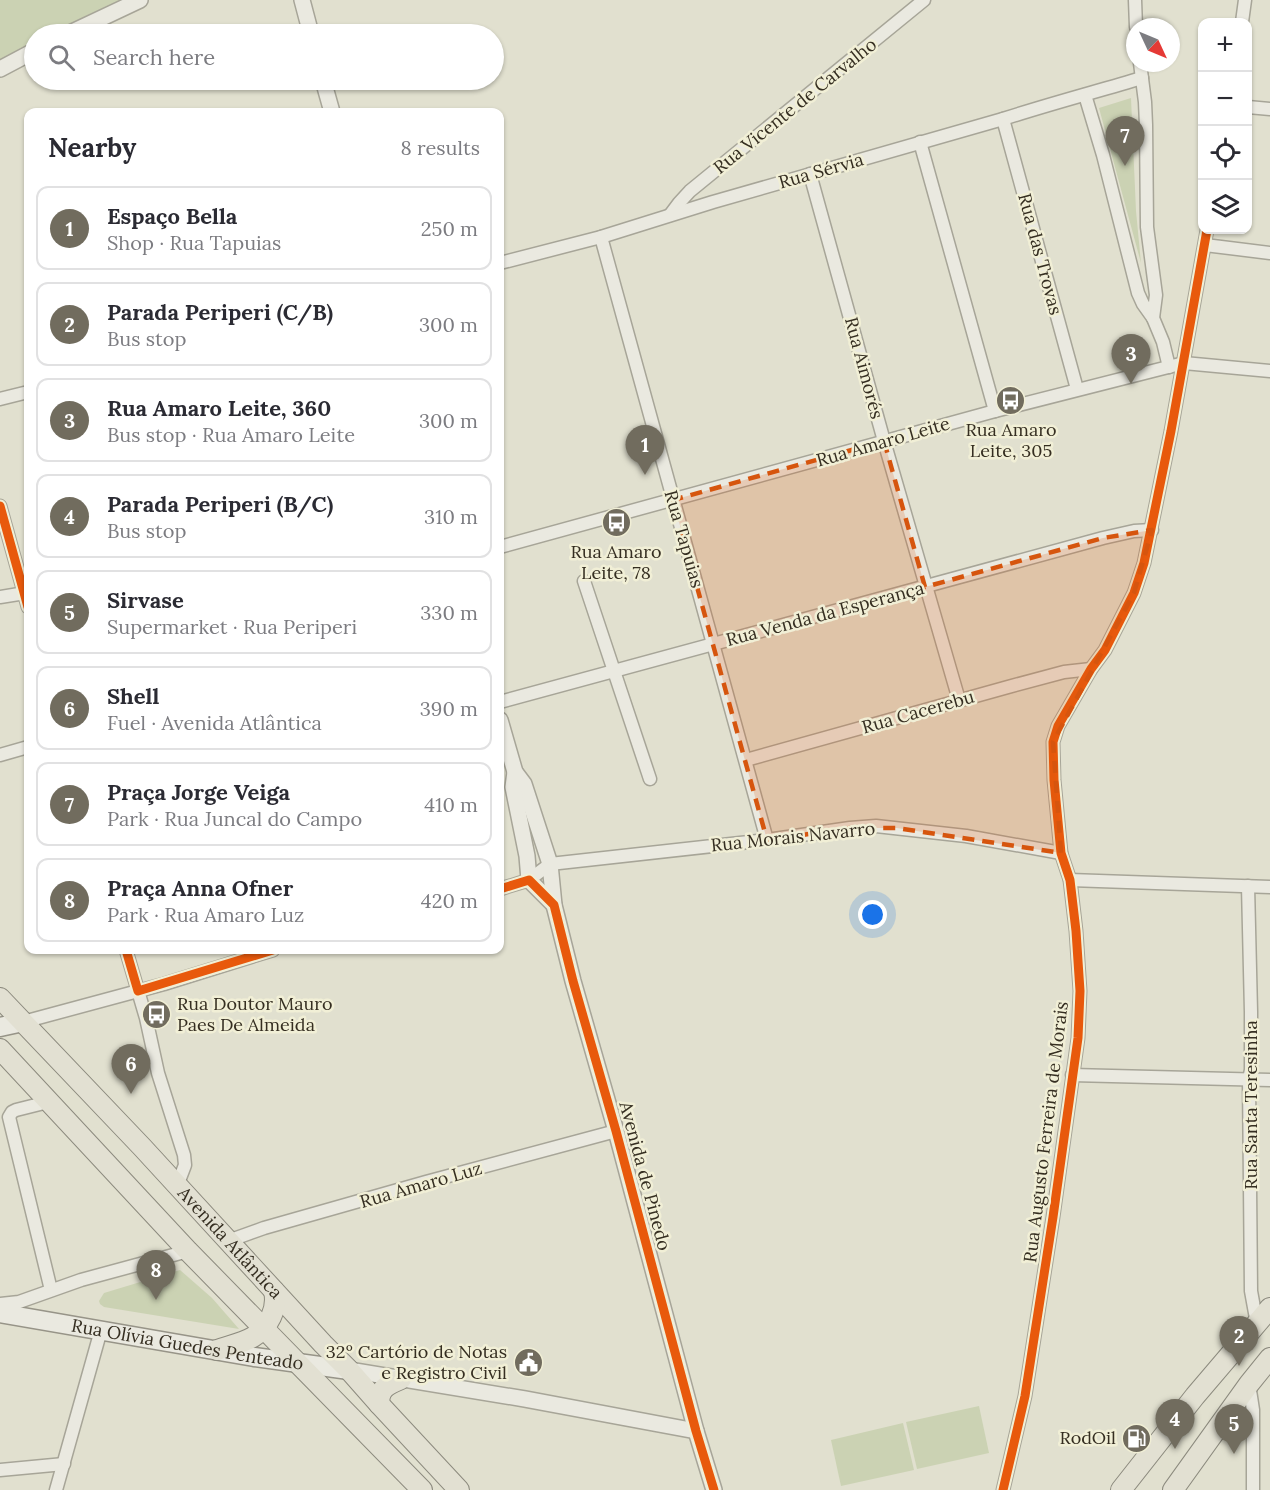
<!DOCTYPE html>
<html lang="en">
<head>
<meta charset="utf-8">
<style>
  :root { --surface:#fff; --page:#f7f7f7; --text:#2b2b33; --muted:#7c7c81; --line:#e1e1e2; --accent:#716c5e }
  body { margin:0; font-family:Lora,serif; background:var(--page); color:var(--text) }
  .controls { position:absolute; right:18px; top:18px; display:grid; overflow:hidden; border-radius:12px; box-shadow:0 2px 4px #0004 }
  .controls button { width:54px; height:54px; display:grid; place-items:center; padding:0; border:0; border-bottom:2px solid var(--line); background:var(--surface); color:var(--text); font:30px sans-serif }
  .compass { position:absolute; left:1126px; top:18px; width:54px; height:54px; border-radius:50%; background:var(--surface); box-shadow:0 2px 4px #0004; rotate:134deg }
  .you { position:absolute; left:873px; top:915px; width:21px; height:21px; margin:-15px; border:4px solid #fff; border-radius:50%; background:#1a73e8; box-shadow:0 0 0 9px #1a73e833 }
  .badge { display:grid; place-items:center; width:39px; height:39px; border-radius:50%; background:var(--accent); color:#fff; font-size:20px; font-weight:700 }
  .pin { position:absolute; translate:-50% -50px; filter:drop-shadow(0 2px 3px #0008) }
  .pin::after { content:''; position:absolute; top:32px; width:21px; height:18px; background:inherit; clip-path:polygon(0 0,100% 0,50% 100%) }
  .list { margin:0; padding:0; list-style:none }
  h2 { display:flex; justify-content:space-between; align-items:center; height:78px; margin:0; padding:0 24px; font-size:26px }
  h2 small { font-size:20px; font-weight:400; color:var(--muted) }
  .list li { display:grid; grid-template-columns:39px 1fr auto; gap:18px; align-items:center; box-sizing:border-box; height:84px; margin:0 12px 12px; padding:0 12px; border:2px solid var(--line); border-radius:12px }
  .list b { display:block; font-size:22px; white-space:nowrap }
  .list p { margin:0; font-size:20px; white-space:nowrap; color:var(--muted) }
  .list em { font-size:20px; font-style:normal; color:var(--muted) }
  .icon { flex:none; width:33px; height:33px; fill:none; stroke:currentColor; stroke-width:2; stroke-linecap:round; stroke-linejoin:round }
  .map { position:relative; flex:none; width:1270px; height:1490px; overflow:hidden }
  .search { position:absolute; background:var(--surface); box-shadow:0 2px 4px #0004; left:24px; top:24px; width:480px; height:66px; display:flex; align-items:center; gap:15px; box-sizing:border-box; padding:0 21px; border-radius:33px; color:var(--muted); font-size:22px }
  .panel { position:absolute; background:var(--surface); box-shadow:0 2px 4px #0004; left:24px; top:108px; width:480px; height:846px; border-radius:12px }
  .map>svg:first-child { display:block }
  .green { fill:#cbd2b3 }
  .lines { fill:none; stroke-linecap:round; stroke-linejoin:round }
  .minor-casing { stroke:#a7a598; stroke-width:15 }
  .tertiary-casing { stroke:#a7a598; stroke-width:18 }
  .secondary-casing { stroke:#979488; stroke-width:21 }
  .primary-casing { stroke:#8c8a7e; stroke-width:22 }
  .minor { stroke:#eae9e0; stroke-width:12 }
  .tertiary { stroke:#eae9e0; stroke-width:15 }
  .secondary { stroke:#eae9e0; stroke-width:18 }
  .primary { stroke:#e2e0d2; stroke-width:20 }
  .cycleway-casing { stroke:#f1efd6; stroke-width:13 }
  .cycleway { stroke:#e8590c; stroke-width:9 }
  .marked { fill:#d6550e; fill-opacity:0.2; stroke:#d6550e; stroke-width:4.5; stroke-dasharray:12 8; stroke-linejoin:round }
  .labels { text-anchor:middle; stroke-width:5; stroke-linejoin:round; paint-order:stroke }
  .street-label { font-size:18px; fill:#352e21; stroke:#f1efd6 }
  .poi-label { font-size:18px; fill:#352e21; stroke:#f1efd6 }
</style>
</head>
<body>
<div class="map">
<svg width="1270" height="1490" viewBox="0 0 1270 1490">
  <rect width="100%" height="100%" fill="#e1e0cf"/>
  <g class="green">
    <path d="M 0,0 L 121,0 L 50,34 L 34,34 L 34,42 L 0,60 Z"/>
    <path d="M 1131,98 L 1136,211 L 1141,263 L 1099,108 Z"/>
    <path d="M 180,1270 L 212,1298 L 239,1329 L 104,1307 L 100,1304 L 99,1301 L 104,1293 Z"/>
    <path d="M 979,1406 L 989,1453 L 917,1469 L 906,1422 Z"/>
    <path d="M 903,1423 L 914,1470 L 841,1486 L 831,1440 Z"/>
  </g>
  <g class="lines">
    <defs>
      <g id="minor">
        <path d="M 1135,0 L 1136,27"/>
        <path d="M 1242,22 L 1245,0"/>
        <path d="M 1140,63 L 1145,102 L 1146,125 L 1147,227 L 1156,295 L 1153,318 L 1163,342 L 1169,367"/>
        <path d="M 1085,95 L 1103,155 L 1138,293 L 1143,304 L 1153,318"/>
        <path d="M 1248,107 L 1270,109"/>
        <path d="M 1003,119 L 1077,389"/>
        <path d="M 920,142 L 995,411"/>
        <path d="M 810,174 L 884,441 L 959,700"/>
        <path d="M 670,215 L 679,203 L 690,191 L 924,0"/>
        <path d="M 601,237 L 767,840"/>
        <path d="M 1205,245 L 1270,253"/>
        <path d="M 500,263 L 601,237 L 713,202 L 1003,119 C 1049,104 1095,92 1142,78"/>
        <path d="M 0,399 L 28,392"/>
        <path d="M 0,506 L 28,607"/>
        <path d="M 500,547 L 995,411 L 1184,363 L 1270,371"/>
        <path d="M 584,581 L 650,779"/>
        <path d="M 0,597 L 25,593"/>
        <path d="M 500,702 L 1103,538 L 1134,531 L 1152,530"/>
        <path d="M 0,755 L 28,747"/>
        <path d="M 746,760 L 1008,687 L 1064,672 L 1091,669"/>
        <path d="M 1070,880 L 1270,887"/>
        <path d="M 1248,886 L 1251,1012 L 1251,1070 L 1249,1079 L 1251,1291 L 1257,1324"/>
        <path d="M 500,889 L 529,880 L 550,864 L 767,840 L 850,828 L 876,826 L 966,836 L 1061,853"/>
        <path d="M 126,950 L 146,1018 L 158,1073 L 184,1155 L 185,1165 L 177,1186"/>
        <path d="M 23,1022 L 164,984 L 273,950"/>
        <path d="M 1072,1075 L 1270,1080"/>
        <path d="M 48,1102 L 16,1110 L 12,1112 L 9,1117 L 51,1290"/>
        <path d="M 228,1241 L 264,1228 L 426,1182 L 616,1131"/>
        <path d="M 0,1304 L 19,1302 L 81,1280 L 188,1251"/>
        <path d="M 1249,1384 L 1253,1410 L 1253,1490"/>
        <path d="M 0,1470 L 64,1464"/>
        <path d="M 56,1490 L 101,1330"/>
        <path d="M 1003,1490 L 1025,1396 L 1053,1217 L 1078,1038 L 1080,991 L 1076,931 L 1070,880 L 1061,853 L 1054,780 L 1053,742 L 1058,726 L 1091,669 L 1105,650 L 1134,593 L 1144,563 L 1171,431 L 1207,230"/>
      </g>
      <g id="tertiary">
        <path d="M 302,0 L 311,34"/>
        <path d="M 68,34 L 140,0"/>
        <path d="M 0,69 L 34,51"/>
        <path d="M 323,80 L 332,112"/>
        <path d="M 500,720 L 515,772 L 524,784 L 550,864 L 554,905 L 573,981 L 616,1131 L 696,1431 L 714,1490"/>
        <path d="M 515,772 L 513,787 L 527,856 L 529,880 L 554,905"/>
        <path d="M 349,1370 L 525,1399 L 696,1431"/>
      </g>
      <g id="secondary">
        <path d="M 0,1027 L 23,1022"/>
        <path id="s1" d="M 0,1313 L 254,1357 L 349,1370"/>
      </g>
      <g id="primary">
        <path id="s2" d="M 0,998 L 142,1147 L 323,1344 L 349,1370 L 379,1404 L 459,1490"/>
        <path d="M 0,1049 L 188,1251 L 422,1490"/>
        <path d="M 217,1350 C 228,1346 243,1343 253,1337 C 269,1327 278,1309 274,1291"/>
        <path d="M 379,1404 C 379,1388 387,1385 401,1379"/>
        <path d="M 1121,1490 L 1195,1396 L 1270,1308"/>
        <path d="M 1173,1490 L 1249,1384 L 1270,1358"/>
      </g>
    </defs>
    <use href="#minor" class="minor-casing"/>
    <use href="#tertiary" class="tertiary-casing"/>
    <use href="#secondary" class="secondary-casing"/>
    <use href="#primary" class="primary-casing"/>
    <use href="#minor" class="minor"/>
    <use href="#tertiary" class="tertiary"/>
    <use href="#secondary" class="secondary"/>
    <use href="#primary" class="primary"/>
    <defs>
      <g id="cycleway">
        <path d="M 0,506 L 28,607"/>
        <path d="M 500,889 L 529,880 L 554,905 L 573,981 L 616,1131 L 696,1431 L 714,1490"/>
        <path d="M 126,950 L 138,991 L 273,950"/>
        <path d="M 1003,1490 L 1025,1396 L 1053,1217 L 1078,1038 L 1080,991 L 1076,931 L 1070,880 L 1061,853 L 1054,780 L 1053,742 L 1058,726 L 1091,669 L 1105,650 L 1134,593 L 1144,563 L 1171,431 L 1207,230"/>
      </g>
    </defs>
    <use href="#cycleway" class="cycleway-casing"/>
    <use href="#cycleway" class="cycleway"/>
  </g>
  <path class="marked" d="M 884,441 L 925,587 L 1103,538 L 1152,530 L 1134,593 L 1053,742 L 1061,853 L 897,828 L 850,828 L 767,840 L 673,500 Z"/>
  <defs>
    <symbol id="bus-disc" viewBox="-11 -11 22 22"><circle r="9.5" fill="#716c5e" stroke="#f1efd6"/><path d="M-5-6H5V4H4V6H2V4H-2V6H-4V4H-5ZM-3.5-4V0h7V-4ZM-3.5 1.2v1.5H-2V1.2ZM2 1.2v1.5H3.5V1.2Z" fill="#fff"/></symbol>
    <symbol id="civic-disc" viewBox="-11 -11 22 22"><circle r="9.5" fill="#716c5e" stroke="#f1efd6"/><path d="M-.6-6.5H3V-4.5H.6V-3L4-1V1h2V6H-6V1h2V-1L-.6-3ZM-1.2 2.5V6h2.4V2.5Z" fill="#fff"/></symbol>
    <symbol id="fuel-disc" viewBox="-11 -11 22 22"><circle r="9.5" fill="#716c5e" stroke="#f1efd6"/><path d="M-5.5-6h7V0h2V4h1.3V-2.5L3-4.5l.8-.8L6-3V5H2.5V1h-1V6h-7ZM-4.2-4.7v3.2H.2V-4.7Z" fill="#fff"/></symbol>
  </defs>
  <g fill-rule="evenodd">
    <use href="#bus-disc" x="994" y="384" width="33" height="33"/>
    <use href="#bus-disc" x="600" y="506" width="33" height="33"/>
    <use href="#bus-disc" x="140" y="998" width="33" height="33"/>
    <use href="#civic-disc" x="512" y="1346" width="33" height="33"/>
    <use href="#fuel-disc" x="1120" y="1422" width="33" height="33"/>
  </g>
  <g class="labels">
    <g class="street-label">
      <text transform="translate(795 106) rotate(-39)" y="6">Rua Vicente de Carvalho</text>
      <text transform="translate(821 171) rotate(-16)" y="6">Rua Sérvia</text>
      <text transform="translate(1040 254) rotate(75)" y="6">Rua das Trovas</text>
      <text transform="translate(864 368) rotate(75)" y="6">Rua Aimorés</text>
      <text transform="translate(883 442) rotate(-16)" y="6">Rua Amaro Leite</text>
      <text transform="translate(684 539) rotate(74)" y="6">Rua Tapuias</text>
      <text transform="translate(825 614) rotate(-15)" y="6">Rua Venda da Esperança</text>
      <text transform="translate(918 712) rotate(-16)" y="6">Rua Cacerebu</text>
      <text transform="translate(793 837) rotate(-6)" y="6">Rua Morais Navarro</text>
      <text transform="translate(1251 1105) rotate(-90)" y="6">Rua Santa Teresinha</text>
      <text transform="translate(1046 1132) rotate(-83)" y="6">Rua Augusto Ferreira de Morais</text>
      <text transform="translate(645 1176) rotate(75)" y="6">Avenida de Pinedo</text>
      <text transform="translate(421 1185) rotate(-16)" y="6">Rua Amaro Luz</text>
      <text dy="6" stroke="none"><textPath href="#s2" startOffset="336">Avenida Atlântica</textPath></text>
      <text dy="6" stroke="none"><textPath href="#s1" startOffset="190">Rua Olívia Guedes Penteado</textPath></text>
    </g>
    <g class="poi-label">
      <text x="1011" y="436">Rua Amaro<tspan x="1011" dy="21">Leite, 305</tspan></text>
      <text x="616" y="558">Rua Amaro<tspan x="616" dy="21">Leite, 78</tspan></text>
      <text x="177" y="1010" text-anchor="start">Rua Doutor Mauro<tspan x="177" dy="21">Paes De Almeida</tspan></text>
      <text x="507" y="1358" text-anchor="end">32º Cartório de Notas<tspan x="507" dy="21">e Registro Civil</tspan></text>
      <text x="1116" y="1444" text-anchor="end">RodOil</text>
    </g>
  </g>
</svg>
<div class="controls">
<button>+</button>
<button>−</button>
<button><svg class="icon" aria-label="locate" viewBox="0 0 24 24"><circle cx="12" cy="12" r="6"/><path d="M12 2v4M12 18v4M2 12h4M18 12h4"/></svg></button>
<button><svg class="icon" aria-label="layers" viewBox="0 0 24 24"><path d="M12 4l9 5-9 5-9-5zM3 14l9 5 9-5"/></svg></button>
</div>
<svg class="compass" viewBox="-18 -18 36 36"><path d="M0-13l5 13h-10z" fill="#e53935"/><path d="M0 13l5-13h-10z" fill="#7c7c81"/></svg>
<div class="you"></div>
<div class="pin badge" style="left:645px;top:475px">1</div>
<div class="pin badge" style="left:1239px;top:1366px">2</div>
<div class="pin badge" style="left:1131px;top:384px">3</div>
<div class="pin badge" style="left:1175px;top:1449px">4</div>
<div class="pin badge" style="left:1234px;top:1454px">5</div>
<div class="pin badge" style="left:131px;top:1094px">6</div>
<div class="pin badge" style="left:1125px;top:166px">7</div>
<div class="pin badge" style="left:156px;top:1300px">8</div>
<div class="search"><svg class="icon" aria-label="search" viewBox="0 0 24 24"><circle cx="10" cy="10" r="6"/><path d="M15 15l6 6"/></svg>Search here</div>
<section class="panel">
<h2>Nearby<small>8 results</small></h2>
<ul class="list">
<li><span class="badge">1</span><div><b>Espaço Bella</b><p>Shop · Rua Tapuias</p></div><em>250 m</em></li>
<li><span class="badge">2</span><div><b>Parada Periperi (C/B)</b><p>Bus stop</p></div><em>300 m</em></li>
<li><span class="badge">3</span><div><b>Rua Amaro Leite, 360</b><p>Bus stop · Rua Amaro Leite</p></div><em>300 m</em></li>
<li><span class="badge">4</span><div><b>Parada Periperi (B/C)</b><p>Bus stop</p></div><em>310 m</em></li>
<li><span class="badge">5</span><div><b>Sirvase</b><p>Supermarket · Rua Periperi</p></div><em>330 m</em></li>
<li><span class="badge">6</span><div><b>Shell</b><p>Fuel · Avenida Atlântica</p></div><em>390 m</em></li>
<li><span class="badge">7</span><div><b>Praça Jorge Veiga</b><p>Park · Rua Juncal do Campo</p></div><em>410 m</em></li>
<li><span class="badge">8</span><div><b>Praça Anna Ofner</b><p>Park · Rua Amaro Luz</p></div><em>420 m</em></li>
</ul>
</section>
</div>
</body>
</html>
